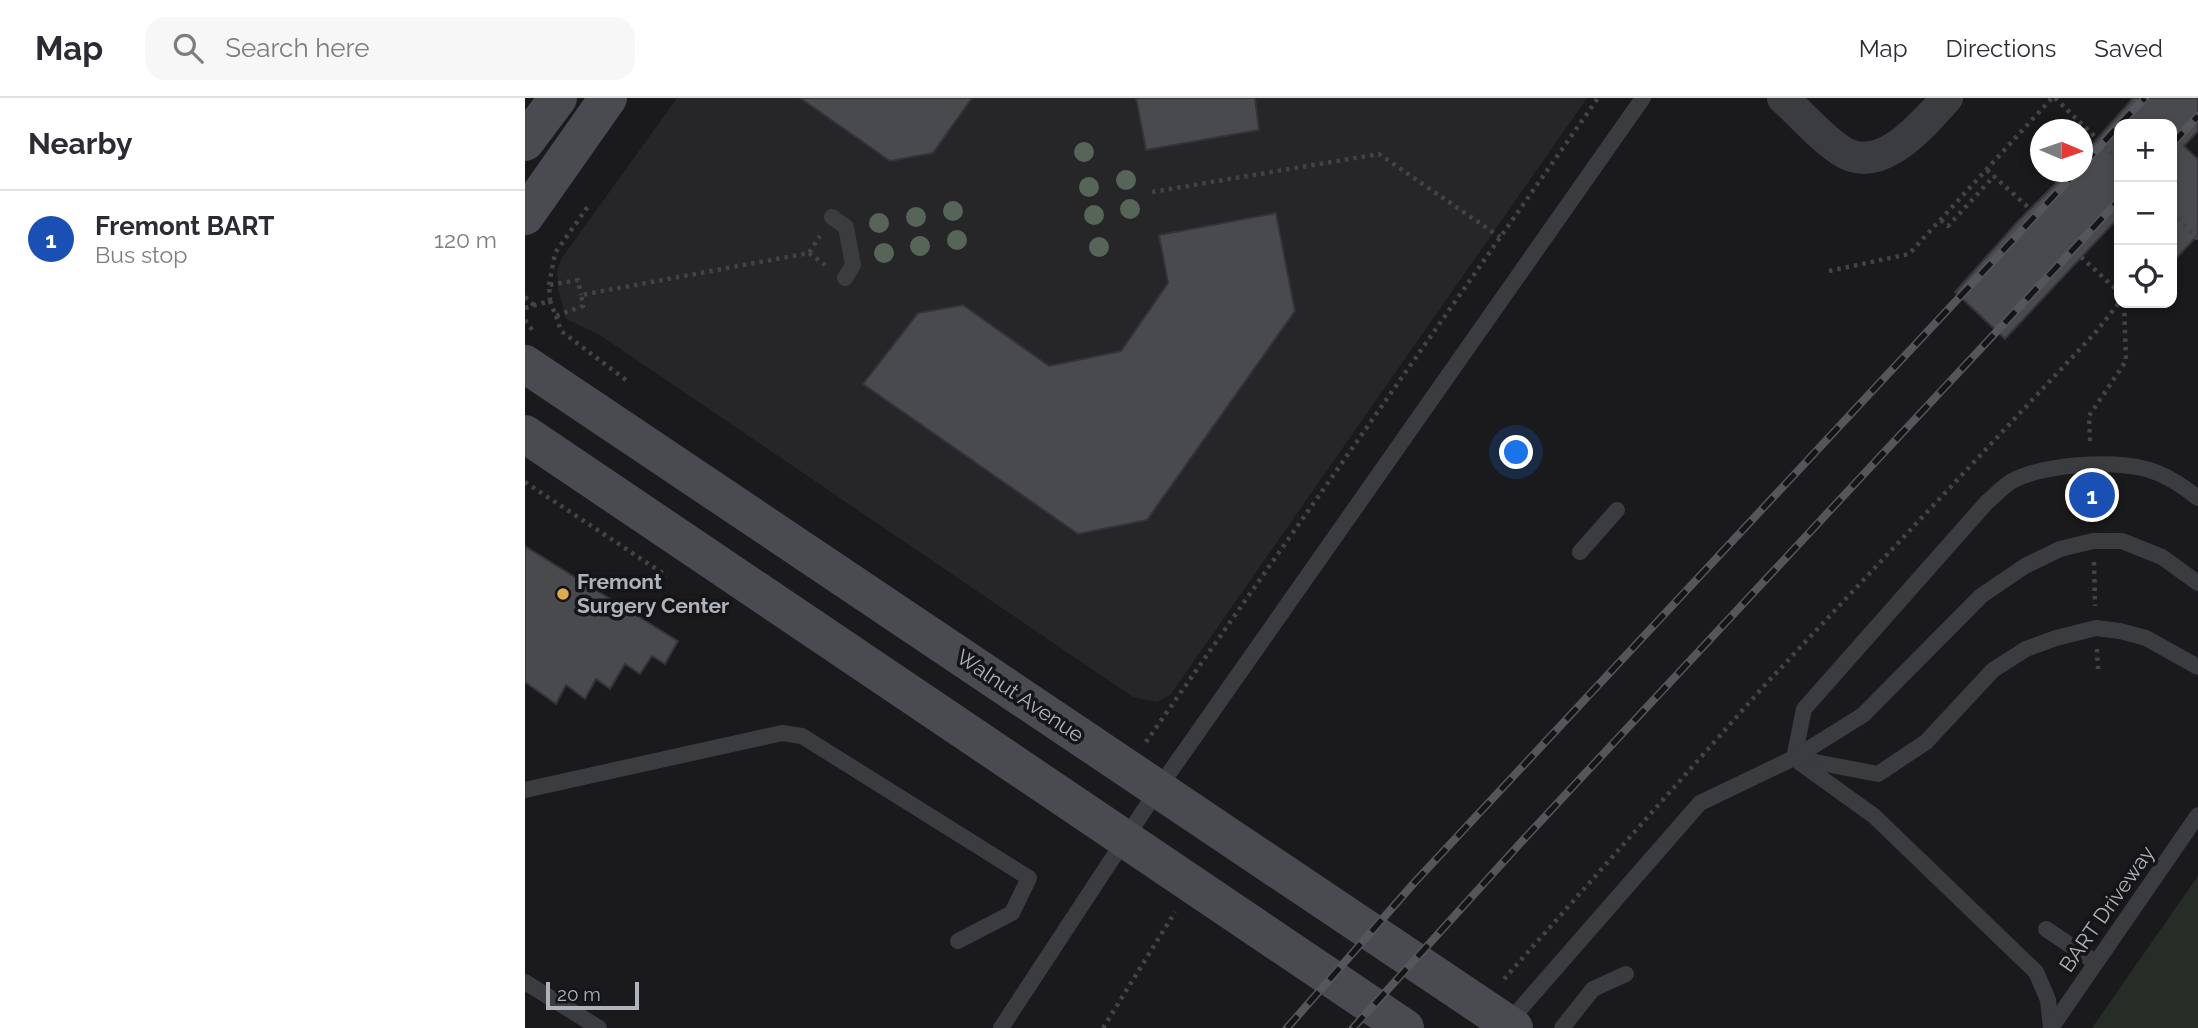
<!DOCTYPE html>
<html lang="en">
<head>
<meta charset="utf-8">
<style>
  :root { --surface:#fff; --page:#f7f7f7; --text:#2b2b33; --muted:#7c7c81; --line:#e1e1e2; --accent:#7c6540 }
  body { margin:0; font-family:Raleway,sans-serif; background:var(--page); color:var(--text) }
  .controls { position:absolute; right:21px; top:21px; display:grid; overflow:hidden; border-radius:14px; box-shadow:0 4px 10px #0003 }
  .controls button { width:63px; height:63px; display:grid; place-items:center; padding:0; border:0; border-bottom:2px solid var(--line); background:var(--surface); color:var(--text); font:35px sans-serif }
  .compass { position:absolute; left:1505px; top:21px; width:63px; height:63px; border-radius:50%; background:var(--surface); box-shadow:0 4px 10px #0003; rotate:92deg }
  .scale { position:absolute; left:21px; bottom:18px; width:93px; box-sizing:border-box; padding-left:7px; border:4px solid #aeb2ba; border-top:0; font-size:19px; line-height:24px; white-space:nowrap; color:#aeb2ba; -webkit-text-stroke:5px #151517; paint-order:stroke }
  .you { position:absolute; left:992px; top:355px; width:24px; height:24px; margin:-18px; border:5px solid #fff; border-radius:50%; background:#1a73e8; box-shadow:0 0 0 10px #1a73e833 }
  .badge { display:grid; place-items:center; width:46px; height:46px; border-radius:50%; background:var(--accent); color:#fff; font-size:23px; font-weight:700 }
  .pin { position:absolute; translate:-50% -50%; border:4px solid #fff; box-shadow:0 2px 7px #0006 }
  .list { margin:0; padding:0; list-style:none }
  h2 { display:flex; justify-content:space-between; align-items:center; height:91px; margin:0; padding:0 28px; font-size:30px }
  h2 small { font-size:23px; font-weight:400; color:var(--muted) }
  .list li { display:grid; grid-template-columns:46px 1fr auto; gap:21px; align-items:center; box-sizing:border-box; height:98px; padding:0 28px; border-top:2px solid var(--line) }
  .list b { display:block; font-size:26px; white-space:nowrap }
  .list p { margin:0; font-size:23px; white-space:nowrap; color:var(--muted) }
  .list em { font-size:23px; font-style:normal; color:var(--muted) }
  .icon { flex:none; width:38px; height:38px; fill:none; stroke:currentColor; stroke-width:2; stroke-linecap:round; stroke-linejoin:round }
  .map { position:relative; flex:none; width:1673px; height:930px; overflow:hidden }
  header { display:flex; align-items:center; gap:42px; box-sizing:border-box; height:98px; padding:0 35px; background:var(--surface); border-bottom:2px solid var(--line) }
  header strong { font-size:33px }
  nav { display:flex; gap:38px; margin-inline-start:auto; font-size:24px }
  .search { width:490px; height:63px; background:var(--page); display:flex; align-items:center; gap:18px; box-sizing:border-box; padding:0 24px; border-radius:21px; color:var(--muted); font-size:26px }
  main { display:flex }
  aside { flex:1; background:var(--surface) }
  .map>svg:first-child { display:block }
  .built { fill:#262629 }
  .green { fill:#262d27 }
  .building { fill:#494a4e; stroke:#343438; stroke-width:2 }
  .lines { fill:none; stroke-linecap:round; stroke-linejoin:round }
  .path { stroke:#424347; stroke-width:4.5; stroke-dasharray:3.5 5; stroke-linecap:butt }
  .lane { stroke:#3b3c40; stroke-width:16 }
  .street { stroke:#3b3c40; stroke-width:32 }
  .secondary { stroke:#4a4b50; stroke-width:38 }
  .rail-casing { stroke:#55565b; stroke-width:8 }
  .rail { stroke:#151517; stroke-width:5; stroke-dasharray:16; stroke-linecap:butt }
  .tree { fill:#566557 }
  .poi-dot { fill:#deab50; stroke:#151517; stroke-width:2.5 }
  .labels { text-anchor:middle; stroke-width:7; stroke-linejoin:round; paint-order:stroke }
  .poi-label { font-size:21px; font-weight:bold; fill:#aeb2ba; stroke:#151517; text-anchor:start }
  .street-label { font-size:21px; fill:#aeb2ba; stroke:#151517 }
</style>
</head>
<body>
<header>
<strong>Map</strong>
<div class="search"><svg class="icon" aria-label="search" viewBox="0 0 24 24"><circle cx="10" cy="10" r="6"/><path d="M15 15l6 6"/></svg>Search here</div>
<nav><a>Map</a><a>Directions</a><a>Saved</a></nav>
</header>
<main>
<aside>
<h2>Nearby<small></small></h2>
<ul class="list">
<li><span class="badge" style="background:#1a4fb4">1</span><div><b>Fremont BART</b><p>Bus stop</p></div><em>120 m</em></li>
</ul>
</aside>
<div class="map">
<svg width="1673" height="930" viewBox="0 0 1673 930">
  <rect width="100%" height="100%" fill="#1a1a1c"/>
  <path class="built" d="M 152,0 L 1062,0 L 646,596 L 632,604 L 608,599 L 75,237 L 41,221 L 33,191 L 32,172 L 37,160 Z"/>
  <path class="green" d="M 1673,778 L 1673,930 L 1567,930 Z"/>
  <g class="building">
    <path d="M 275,0 L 447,0 L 408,55 L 365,63 Z"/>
    <path d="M 611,0 L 730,0 L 734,32 L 621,52 Z"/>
    <path d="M 1608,0 L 1673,0 L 1673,33 L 1659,48 L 1673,61 L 1673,137 L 1647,165 L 1647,26 L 1594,26 L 1594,119 L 1480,241 L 1430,194 L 1494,122 L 1542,74 L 1558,74 L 1558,57 Z"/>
    <path d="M 751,115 L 770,213 L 622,422 L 553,436 L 338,286 L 393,215 L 438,207 L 524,268 L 596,253 L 643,185 L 634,137 Z"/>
    <path d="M 0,448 L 153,543 L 140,566 L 127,558 L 115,576 L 100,566 L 85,591 L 71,581 L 60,601 L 41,587 L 31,606 L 0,584 Z"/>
  </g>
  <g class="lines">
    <g class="path">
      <path d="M 1530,0 L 1594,62"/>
      <path d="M 1462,72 L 1504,110"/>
      <path d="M 627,94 L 854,56 L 975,139"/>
      <path d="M 1647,114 L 1673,141"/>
      <path d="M 1416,122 L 1423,128 L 1469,78"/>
      <path d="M 284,155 L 300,167"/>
      <path d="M 1556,159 L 1594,194"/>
      <path d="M 1304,173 L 1384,156 L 1527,0"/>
      <path d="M 24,187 L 30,155 L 64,107"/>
      <path d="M 0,199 L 10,208"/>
      <path d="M 25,203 L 24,187 L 53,182 L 56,197"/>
      <path d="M 0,210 L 25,203 L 31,218 L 58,208 L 56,197 L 284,155 L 295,138"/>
      <path d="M 31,218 L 36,233 L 101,282"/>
      <path d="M 0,222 L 8,233"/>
      <path d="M 1565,343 L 1564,318 L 1601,263 L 1599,205"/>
      <path d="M 0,384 L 142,478"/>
      <path d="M 1566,387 L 1568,420"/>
      <path d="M 1569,464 L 1570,508"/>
      <path d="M 1572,551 L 1573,571"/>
      <path d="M 621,644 L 1073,0"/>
      <path d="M 979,881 L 1239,588 L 1570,235 L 1594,205"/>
      <path d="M 578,930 L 650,814"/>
    </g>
    <g class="lane">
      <path d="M 307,119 L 321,129 L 328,167 L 320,180"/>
      <path d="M 1055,454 L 1092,412"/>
      <path d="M 1269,660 L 1279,611 L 1462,404 C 1470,398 1478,388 1487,383 C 1519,366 1586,362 1621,371 C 1640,376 1658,388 1673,400"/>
      <path d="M 1269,660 L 1353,676 L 1401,644 L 1468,572 L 1501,551 L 1531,540 L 1571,530 L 1595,533 L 1621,540 L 1673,569"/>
      <path d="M 1274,664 L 1349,718 L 1511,874 L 1523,902 L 1526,930"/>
      <path d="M 0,692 L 257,635 L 277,638 L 504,780 L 487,815 L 433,843"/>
      <path d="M 1521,831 L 1570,864"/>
      <path d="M 0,884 L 74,930"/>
      <path d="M 982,926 L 1175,705 L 1269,660 L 1338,617 L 1456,498 L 1500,468 L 1535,451 L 1568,443 L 1597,443 L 1637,459 L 1673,485"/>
      <path d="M 476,930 L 633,691 L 1118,0"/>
      <path d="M 1037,930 L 1068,891 L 1101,876"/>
      <path d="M 1526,930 L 1673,717"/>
    </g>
    <path class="street" d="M 1258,0 C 1277,17 1294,38 1315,52 C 1355,80 1398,26 1422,0"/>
    <g class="secondary">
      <path d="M 0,44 L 33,0"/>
      <path d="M 0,118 L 83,0"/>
      <path d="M 0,266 L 989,930"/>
      <path d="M 0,336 L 880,930"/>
    </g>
    <defs>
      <g id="rail">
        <path d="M 1595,26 L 1620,0"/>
        <path d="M 1647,46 L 1673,18"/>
        <path d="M 1558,67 L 1594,27"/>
        <path d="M 762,930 L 889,785 L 1551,74"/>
        <path d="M 828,930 L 1000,740 L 1594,102"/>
      </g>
    </defs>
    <use href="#rail" class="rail-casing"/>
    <use href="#rail" class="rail"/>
  </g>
  <g class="tree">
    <circle cx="559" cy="54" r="10"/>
    <circle cx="601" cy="82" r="10"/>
    <circle cx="564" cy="89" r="10"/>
    <circle cx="605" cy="111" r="10"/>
    <circle cx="428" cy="113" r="10"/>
    <circle cx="569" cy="117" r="10"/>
    <circle cx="391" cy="119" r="10"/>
    <circle cx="354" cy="125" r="10"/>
    <circle cx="432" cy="142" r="10"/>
    <circle cx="395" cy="148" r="10"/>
    <circle cx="574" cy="149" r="10"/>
    <circle cx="359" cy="155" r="10"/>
  </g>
  <circle class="poi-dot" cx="38" cy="496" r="7"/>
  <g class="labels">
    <g class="poi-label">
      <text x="52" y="491">Fremont<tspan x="52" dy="24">Surgery Center</tspan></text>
    </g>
    <g class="street-label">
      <text transform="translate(495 598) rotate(34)" y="7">Walnut Avenue</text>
      <text transform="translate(1582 811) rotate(-55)" y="7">BART Driveway</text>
    </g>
  </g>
</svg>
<div class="controls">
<button>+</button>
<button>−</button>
<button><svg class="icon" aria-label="locate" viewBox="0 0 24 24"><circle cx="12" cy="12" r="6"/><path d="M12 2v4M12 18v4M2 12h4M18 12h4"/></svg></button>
</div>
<svg class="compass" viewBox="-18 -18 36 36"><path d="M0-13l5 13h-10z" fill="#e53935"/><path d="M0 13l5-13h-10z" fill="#7c7c81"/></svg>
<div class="scale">20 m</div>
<div class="you"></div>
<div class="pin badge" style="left:1567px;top:397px;background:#1a4fb4">1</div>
</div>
</main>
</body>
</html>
